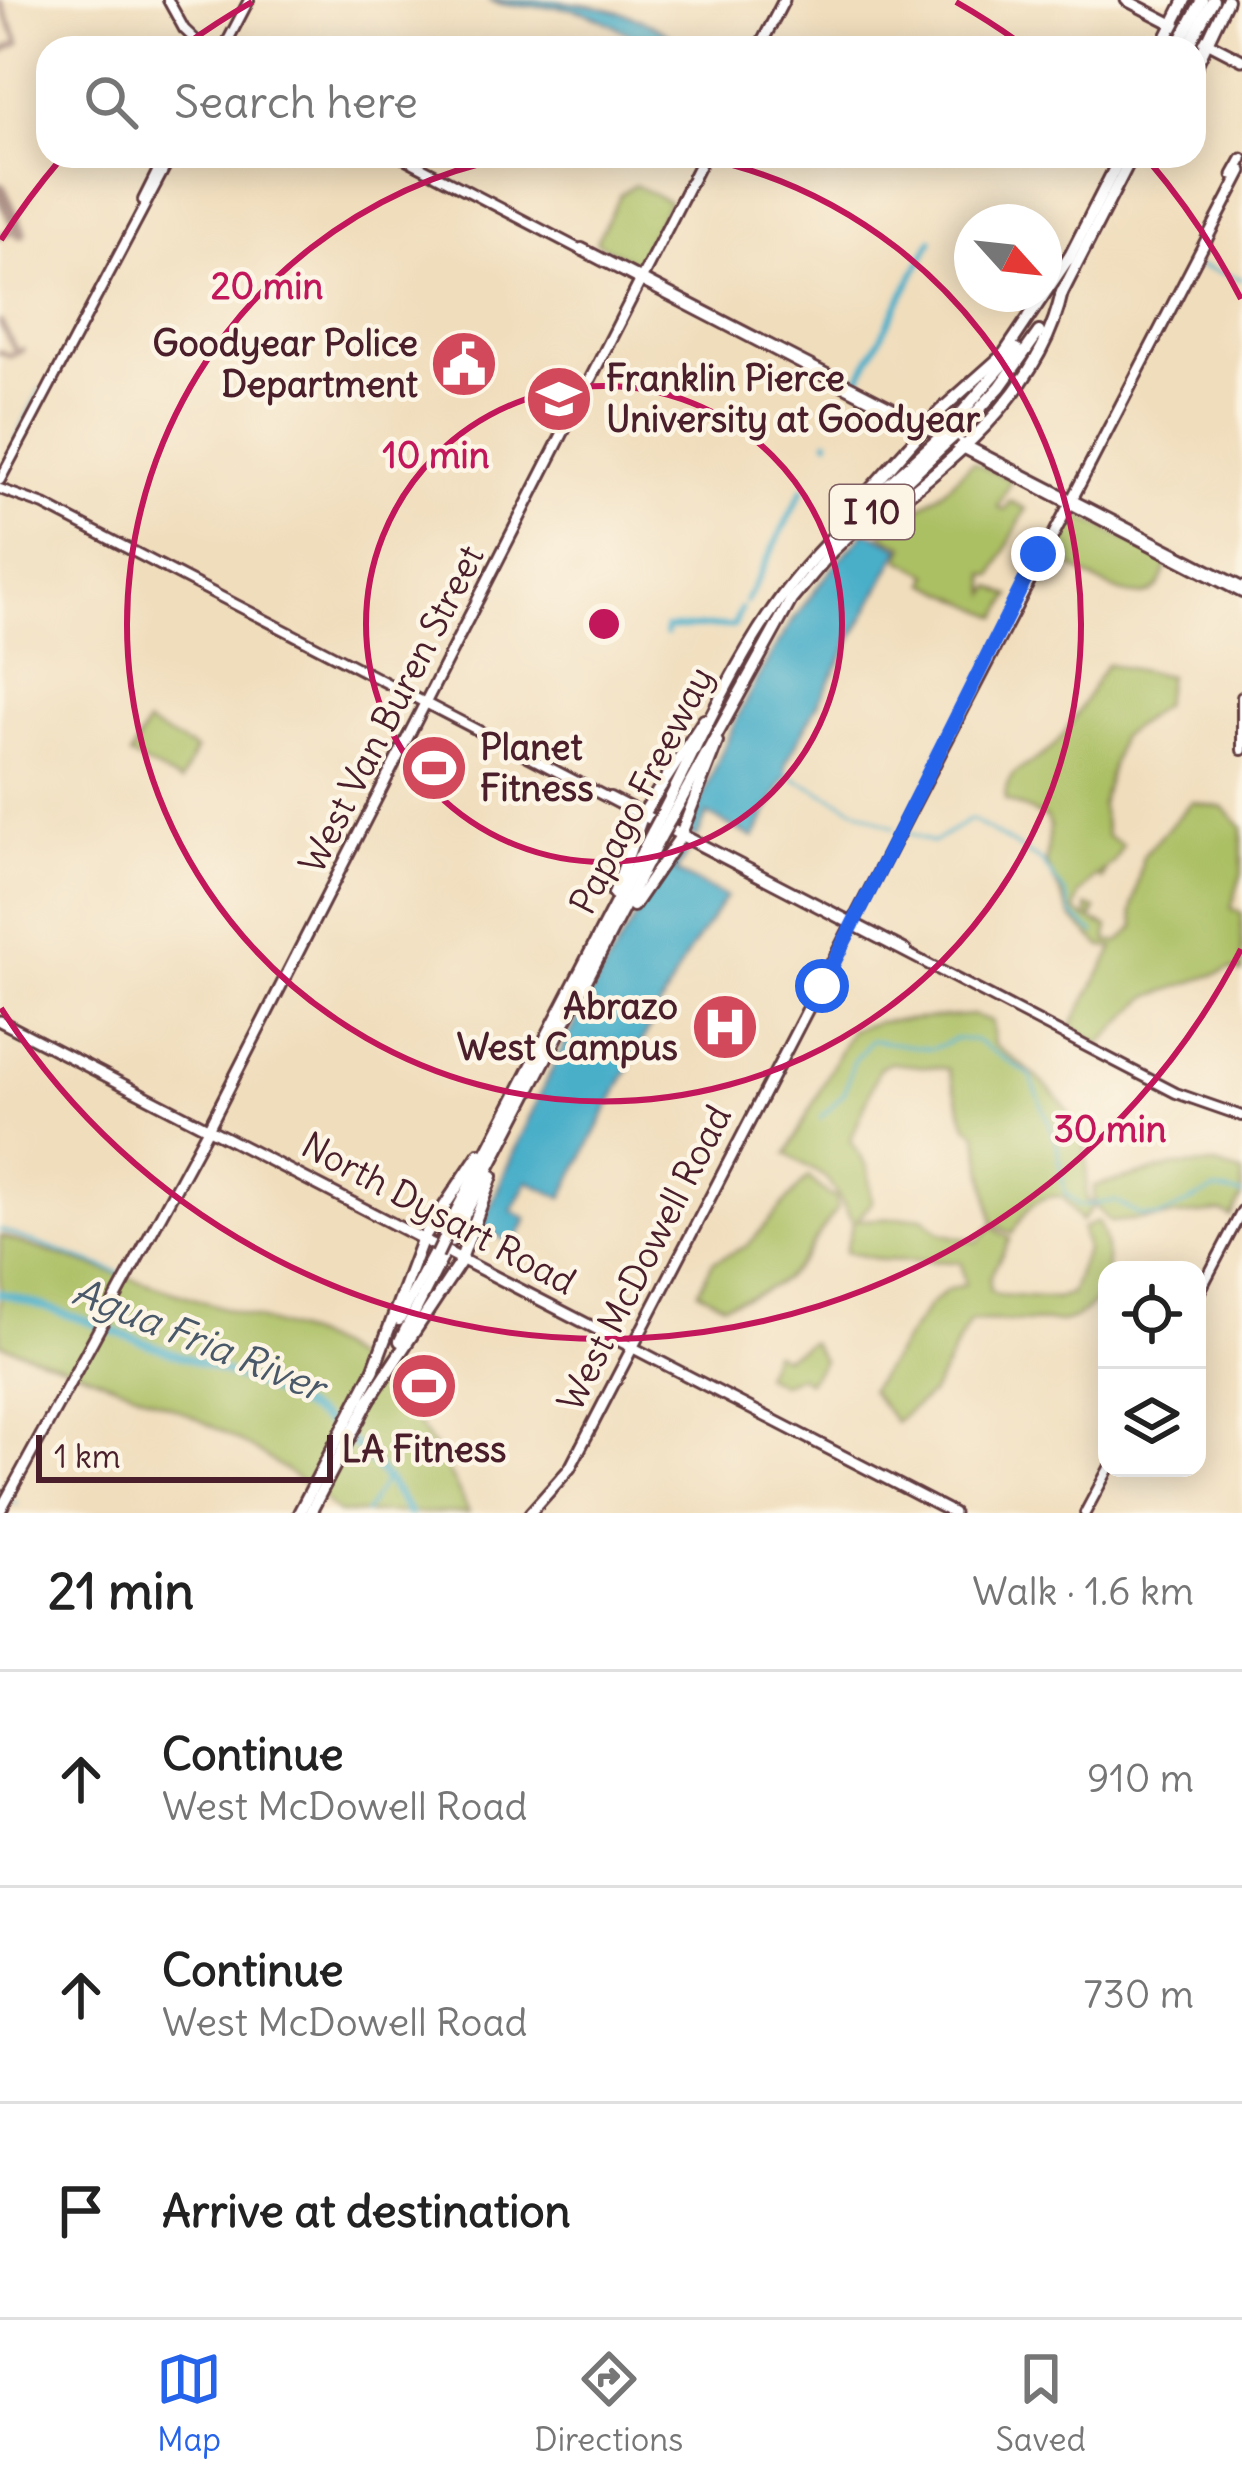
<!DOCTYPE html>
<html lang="en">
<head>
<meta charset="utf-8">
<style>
  :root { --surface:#fff; --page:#f6f6f6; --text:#222; --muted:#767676; --line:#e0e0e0; --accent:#2563eb }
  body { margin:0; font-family:Delius,sans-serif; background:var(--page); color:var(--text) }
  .controls { position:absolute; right:36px; bottom:36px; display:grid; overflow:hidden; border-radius:24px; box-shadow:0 6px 30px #0003 }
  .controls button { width:108px; height:108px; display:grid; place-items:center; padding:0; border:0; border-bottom:3px solid var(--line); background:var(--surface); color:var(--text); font:60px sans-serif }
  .compass { position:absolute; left:954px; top:204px; width:108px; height:108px; border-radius:50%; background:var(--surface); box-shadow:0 6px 30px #0003; rotate:117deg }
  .scale { position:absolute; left:36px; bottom:30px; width:297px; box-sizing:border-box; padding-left:12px; border:6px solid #4a1f2b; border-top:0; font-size:33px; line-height:42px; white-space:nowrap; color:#4a1f2b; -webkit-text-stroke:9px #fcf5e5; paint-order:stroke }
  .stop { position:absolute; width:36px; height:36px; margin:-27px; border:9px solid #2563eb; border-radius:50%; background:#fff }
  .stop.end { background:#2563eb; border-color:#fff; box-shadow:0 3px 12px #0008 }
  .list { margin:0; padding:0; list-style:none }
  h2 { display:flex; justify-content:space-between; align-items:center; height:156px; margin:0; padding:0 48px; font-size:51px }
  h2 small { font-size:39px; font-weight:400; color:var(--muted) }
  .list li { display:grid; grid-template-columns:78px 1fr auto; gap:36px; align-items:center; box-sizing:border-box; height:216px; padding:0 48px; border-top:3px solid var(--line) }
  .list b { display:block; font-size:45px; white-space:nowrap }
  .list p { margin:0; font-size:39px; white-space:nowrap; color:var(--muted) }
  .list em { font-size:39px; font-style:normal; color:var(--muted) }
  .icon { flex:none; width:66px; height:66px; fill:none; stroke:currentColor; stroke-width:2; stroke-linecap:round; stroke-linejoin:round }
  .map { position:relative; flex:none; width:1242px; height:1513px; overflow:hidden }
  .search { position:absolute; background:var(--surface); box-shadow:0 6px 30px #0003; left:36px; right:36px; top:36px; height:132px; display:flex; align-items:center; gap:30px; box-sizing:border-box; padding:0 42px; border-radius:36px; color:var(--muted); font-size:45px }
  .sheet { height:804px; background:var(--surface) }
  nav { display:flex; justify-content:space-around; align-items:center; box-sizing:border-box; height:168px; border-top:3px solid var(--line); background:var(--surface); font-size:33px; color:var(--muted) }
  nav a { display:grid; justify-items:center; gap:6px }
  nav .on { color:var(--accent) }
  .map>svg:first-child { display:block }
  .green { fill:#abbf63; stroke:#7a6f47; stroke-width:3 }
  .water { fill:#4aafc9; stroke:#4a677a; stroke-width:3 }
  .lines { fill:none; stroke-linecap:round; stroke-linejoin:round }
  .stream { stroke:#4aafc9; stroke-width:3 }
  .canal { stroke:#4aafc9; stroke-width:6 }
  .river { stroke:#4aafc9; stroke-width:8 }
  .taxiway { stroke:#9d7e74; stroke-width:6 }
  .runway { stroke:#9d7e74; stroke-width:14 }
  .secondary-casing { stroke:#633c41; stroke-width:14 }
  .primary-casing { stroke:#633c41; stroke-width:15 }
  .motorway-casing { stroke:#633c41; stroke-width:16 }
  .secondary { stroke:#fff; stroke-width:8 }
  .primary { stroke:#fff; stroke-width:9 }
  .motorway { stroke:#fff; stroke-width:10 }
  .motorway-bridge-casing { stroke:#633c41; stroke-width:16; stroke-linecap:butt }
  .motorway-bridge { stroke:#fff; stroke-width:10 }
  .route { stroke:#2563eb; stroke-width:15 }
  .ring { fill:none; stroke:#c2185b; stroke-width:6 }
  .labels { text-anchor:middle; stroke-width:9; stroke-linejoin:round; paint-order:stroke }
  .shield { fill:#fcf5e5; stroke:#7f5f63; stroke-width:3 }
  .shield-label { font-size:33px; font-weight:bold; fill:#4a1f2b }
  .poi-label { font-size:36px; font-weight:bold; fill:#4a1f2b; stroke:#fcf5e5; text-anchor:end }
  .street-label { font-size:36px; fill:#4a1f2b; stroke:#fcf5e5 }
  .water-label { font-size:39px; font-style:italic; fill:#4a596a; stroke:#fcf5e5 }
  .centre { fill:#c2185b; stroke:#fcf5e5; stroke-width:6 }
  .ring-label { font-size:36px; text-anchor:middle; font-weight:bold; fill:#c2185b; stroke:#fcf5e5; stroke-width:9; stroke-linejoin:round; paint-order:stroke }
</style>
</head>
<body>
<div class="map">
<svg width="1242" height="1513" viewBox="0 0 1242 1513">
  <rect width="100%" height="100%" fill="#fcf5e5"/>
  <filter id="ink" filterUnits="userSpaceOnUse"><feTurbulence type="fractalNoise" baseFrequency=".00833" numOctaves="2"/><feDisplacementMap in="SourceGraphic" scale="24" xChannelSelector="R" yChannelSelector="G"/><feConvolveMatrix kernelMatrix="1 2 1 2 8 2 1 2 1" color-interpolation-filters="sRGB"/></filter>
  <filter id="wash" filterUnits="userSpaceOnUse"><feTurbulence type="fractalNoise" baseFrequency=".004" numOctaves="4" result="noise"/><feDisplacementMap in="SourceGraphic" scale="48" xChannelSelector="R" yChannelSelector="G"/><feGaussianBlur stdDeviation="2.7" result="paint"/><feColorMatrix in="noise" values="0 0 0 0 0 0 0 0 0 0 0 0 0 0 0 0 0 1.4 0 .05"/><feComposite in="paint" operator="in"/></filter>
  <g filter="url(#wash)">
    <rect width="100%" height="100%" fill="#f0ddbc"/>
    <g class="green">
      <path d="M 635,185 L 669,202 L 636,263 L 596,242 L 621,194 Z"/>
      <path d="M 972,462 L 1011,480 L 998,507 L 1005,510 L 1010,501 L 1026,509 L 993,576 L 986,574 L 988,594 L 993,587 L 1011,596 L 999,617 L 926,583 L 930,575 L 900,559 L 905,546 L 881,534 L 942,492 Z"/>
      <path d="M 1078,515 L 1167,561 C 1159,632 1086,573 1056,557 L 1066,526 Z"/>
      <path d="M 1107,664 L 1168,676 L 1162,706 L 1120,737 L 1101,805 L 1107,836 L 1123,845 L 1113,863 L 1099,874 L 1105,873 L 1102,880 L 1096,876 L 1079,895 L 1075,911 L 1087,919 L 1087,906 L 1096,909 L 1091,920 L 1108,927 L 1107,942 L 1119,942 L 1135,927 L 1132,913 L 1143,856 L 1192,802 L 1224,808 L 1242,827 L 1242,873 L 1231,908 L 1242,913 L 1242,972 L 1231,969 L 1148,997 L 1100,1044 L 1071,1027 L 1114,948 L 1102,947 L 1072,918 L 1046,863 L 1050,827 L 1046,818 L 1005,800 C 1005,768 1027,769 1047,752 C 1071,732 1088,691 1107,664 Z"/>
      <path d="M 147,724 L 196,750 L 181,782 L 130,756 Z"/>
      <path d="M 973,1015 L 992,1021 L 994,1045 C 1030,1070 1072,1100 1085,1147 C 1090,1166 1083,1184 1088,1203 L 1094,1201 L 1094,1186 L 1176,1166 L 1216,1165 L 1242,1173 L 1242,1197 L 1231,1217 L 1221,1212 L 1110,1222 L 1094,1205 L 1081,1222 L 1063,1197 C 1036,1192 1023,1214 1012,1234 L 993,1223 L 977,1133 L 967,1125 L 948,1069 L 890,1063 L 880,1067 L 851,1140 L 868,1169 L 872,1202 L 857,1220 L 923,1217 L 940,1233 L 978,1242 L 991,1226 L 1010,1239 L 990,1277 L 990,1291 L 998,1295 L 1057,1299 L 1071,1294 L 1086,1250 L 1082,1229 L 1097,1221 C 1117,1259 1108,1312 1062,1322 L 970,1321 L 932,1393 L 895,1422 L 870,1390 L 928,1307 L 947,1290 L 965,1284 L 961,1262 L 883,1260 L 845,1252 L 853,1223 L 839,1197 L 835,1200 L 838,1208 C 793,1266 802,1284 723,1304 L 698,1291 L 713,1262 L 748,1245 L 808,1177 L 831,1197 L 837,1194 L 826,1178 L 787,1154 L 851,1030 L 878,1022 Z"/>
      <path d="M 0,1236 L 308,1335 C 384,1364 437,1442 469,1513 L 338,1513 C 248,1427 117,1382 0,1344 Z"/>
      <path d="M 812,1342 L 823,1361 L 808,1382 L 799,1376 L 781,1384 L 763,1375 L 773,1352 L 783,1357 Z"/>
    </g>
    <g class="water">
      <path d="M 488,0 C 558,0 634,0 686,48 C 631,48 618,19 572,9 C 543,2 516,11 488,0 Z"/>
      <path d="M 866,531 L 901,548 L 786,763 L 786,776 L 754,838 L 707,814 L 697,838 L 689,834 C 733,715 777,624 866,531 Z"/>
      <path d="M 684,844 L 691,847 L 676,872 L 726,897 L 686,956 L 562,1198 L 528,1181 L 512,1211 L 527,1219 L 514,1244 L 482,1228 C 536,1092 600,964 684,844 Z"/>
    </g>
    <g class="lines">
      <g class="stream">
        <path d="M 1198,266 L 1242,279"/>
        <path d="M 20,430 L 41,389"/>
        <path d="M 16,439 L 18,435"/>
        <path d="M 152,551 L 153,552"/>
        <path d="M 158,553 L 161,554"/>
        <path d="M 783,773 L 894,828"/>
        <path d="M 904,831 L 933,843 L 971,819 L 1042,862 L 1066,895 L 1072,915 L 1095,933"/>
        <path d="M 821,1118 L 845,1092 L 853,1063 L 871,1040 L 932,1049 L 955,1039 L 975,1040 L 1030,1075 L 1057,1143 L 1065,1193 L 1080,1206 L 1115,1201 L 1140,1215 L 1159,1217 L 1215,1190 L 1242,1195"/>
        <path d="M 0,1230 L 122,1274"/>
        <path d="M 11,1502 L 17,1503"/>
        <path d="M 365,1513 L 387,1477"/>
      </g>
      <g class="canal">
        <path d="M 856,384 L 932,240"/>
        <path d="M 828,441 L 828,440"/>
        <path d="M 746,602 L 803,489"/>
        <path d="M 734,625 L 741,609"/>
        <path d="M 666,634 L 666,628 L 733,626"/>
      </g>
      <path class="river" d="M 0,1293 C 59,1310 116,1332 173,1353 C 276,1391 350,1414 409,1513"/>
      <g class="taxiway">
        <path d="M 0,2 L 19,42 L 0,52"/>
        <path d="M 0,236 L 18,228"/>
        <path d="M 0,322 L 17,353"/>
        <path d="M 0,352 L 10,356 L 22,350"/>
      </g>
      <path class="runway" d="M 0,189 L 20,232"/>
    </g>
  </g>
  <g filter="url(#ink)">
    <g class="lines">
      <defs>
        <g id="secondary">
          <path d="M 168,0 L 184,29 L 204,48"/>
          <path d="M 224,48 L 249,0"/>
          <path d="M 400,156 L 1242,593"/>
          <path d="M 143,200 L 165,156"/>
          <path d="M 582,248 L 1242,587"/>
          <path d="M 0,480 L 171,156"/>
          <path d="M 0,489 L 44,505 L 1176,1093 L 1242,1116"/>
          <path d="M 1242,697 L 1242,750"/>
          <path d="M 610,797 L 906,950"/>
          <path d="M 1197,1297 L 1242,1211"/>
          <path d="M 1085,1513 L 1109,1468"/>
        </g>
        <g id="primary">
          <path d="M 1126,0 L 1242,60"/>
          <path d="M 759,48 L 784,0"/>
          <path d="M 1233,175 L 1242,159"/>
          <path d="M 0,1021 L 953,1513"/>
          <path d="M 0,1511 L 209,1127 L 704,156"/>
          <path d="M 530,1513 L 570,1468 L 1242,171"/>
        </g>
        <g id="motorway">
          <path d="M 1193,17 L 1202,0"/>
          <path d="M 1201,22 L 1213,0"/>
          <path d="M 1161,48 L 1185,0"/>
          <path d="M 1194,70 L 1227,0"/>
          <path d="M 1068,260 L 1121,156"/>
          <path d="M 1061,295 L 1132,156"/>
          <path d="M 945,432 L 1017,349"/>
          <path d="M 954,436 L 1000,387 L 1039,332"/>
          <path d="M 851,511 L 940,411 L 1004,354 L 1070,256"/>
          <path d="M 869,524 C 946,467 1041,393 1062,292"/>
          <path d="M 661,816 C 702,737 737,653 792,583 C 834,530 887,486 936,441"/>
          <path d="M 670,820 L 791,600 L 832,551 L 944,445"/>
          <path d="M 614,894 L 643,814 L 704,720"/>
          <path d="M 633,906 L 679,839 L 717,742"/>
          <path d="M 443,1237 L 653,831"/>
          <path d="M 451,1241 L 661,836"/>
          <path d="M 399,1320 L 434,1254"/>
          <path d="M 400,1341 L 442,1258"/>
          <path d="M 373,1371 L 422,1240 L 479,1154"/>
          <path d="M 367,1403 L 459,1264 L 492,1176"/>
          <path d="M 299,1513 L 374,1369"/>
          <path d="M 310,1513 L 369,1400"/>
        </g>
      </defs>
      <use href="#secondary" class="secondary-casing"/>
      <use href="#primary" class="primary-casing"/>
      <use href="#motorway" class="motorway-casing"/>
      <use href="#secondary" class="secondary"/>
      <use href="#primary" class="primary"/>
      <use href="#motorway" class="motorway"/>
      <defs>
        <g id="motorway-bridge">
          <path d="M 1181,40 L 1193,17"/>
          <path d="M 1190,44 L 1201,22"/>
          <path d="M 936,441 L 945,432"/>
          <path d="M 944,445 L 954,436"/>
          <path d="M 653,831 L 661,816"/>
          <path d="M 661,836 L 670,820"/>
          <path d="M 437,1255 L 445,1238"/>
        </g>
      </defs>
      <use href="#motorway-bridge" class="motorway-bridge-casing"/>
      <use href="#motorway-bridge" class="motorway-bridge"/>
    </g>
  </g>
  <g class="lines" filter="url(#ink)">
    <path class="route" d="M 822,986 L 1038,554"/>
  </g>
  <g class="ring">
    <circle cx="604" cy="624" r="238"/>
    <path d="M699 157A477 477 0 1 1 509 157"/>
    <path d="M1241 949A715 715 0 0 1 1 1008M1 240A715 715 0 0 1 60 160M184 46A715 715 0 0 1 252 2M956 2A715 715 0 0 1 1024 46M1148 160A715 715 0 0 1 1241 299"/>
  </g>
  <defs>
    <symbol id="civic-disc" viewBox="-11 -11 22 22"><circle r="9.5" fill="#d1495b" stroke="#fcf5e5"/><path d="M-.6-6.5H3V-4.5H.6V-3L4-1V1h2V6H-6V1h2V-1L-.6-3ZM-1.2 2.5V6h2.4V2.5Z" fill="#fff"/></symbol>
    <symbol id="university-disc" viewBox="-11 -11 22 22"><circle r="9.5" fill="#d1495b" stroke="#fcf5e5"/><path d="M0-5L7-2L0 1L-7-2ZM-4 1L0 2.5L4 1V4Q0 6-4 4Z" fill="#fff"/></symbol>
    <symbol id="stadium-disc" viewBox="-11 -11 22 22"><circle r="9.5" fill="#d1495b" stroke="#fcf5e5"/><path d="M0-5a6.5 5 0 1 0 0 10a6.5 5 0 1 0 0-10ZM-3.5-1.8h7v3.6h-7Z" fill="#fff"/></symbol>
    <symbol id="hospital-disc" viewBox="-11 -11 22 22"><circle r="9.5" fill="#d1495b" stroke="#fcf5e5"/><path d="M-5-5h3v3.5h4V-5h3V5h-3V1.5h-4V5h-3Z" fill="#fff"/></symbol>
  </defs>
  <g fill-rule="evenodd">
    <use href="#civic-disc" x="426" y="326" width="76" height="76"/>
    <use href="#university-disc" x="521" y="361" width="76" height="76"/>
    <use href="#stadium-disc" x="396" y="730" width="76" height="76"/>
    <use href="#hospital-disc" x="687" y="989" width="76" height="76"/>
    <use href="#stadium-disc" x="386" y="1348" width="76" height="76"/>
  </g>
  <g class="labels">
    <rect class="shield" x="830" y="485" width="84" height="54" rx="9"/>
    <g class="shield-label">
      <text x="872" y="524">I 10</text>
    </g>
    <g class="poi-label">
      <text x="418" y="356">Goodyear Police<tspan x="418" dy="41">Department</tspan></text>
      <text x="606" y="391" text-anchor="start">Franklin Pierce<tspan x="606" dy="41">University at Goodyear</tspan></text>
      <text x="480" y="760" text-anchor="start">Planet<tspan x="480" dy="41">Fitness</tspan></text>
      <text x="678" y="1019">Abrazo<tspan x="678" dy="41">West Campus</tspan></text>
      <text x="424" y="1462" text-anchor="middle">LA Fitness</text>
    </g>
    <g class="street-label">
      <text transform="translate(391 709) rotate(-63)" y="13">West Van Buren Street</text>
      <text transform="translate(641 790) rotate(-63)" y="13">Papago Freeway</text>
      <text transform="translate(439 1213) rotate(28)" y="13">North Dysart Road</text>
      <text transform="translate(644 1258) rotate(-63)" y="13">West McDowell Road</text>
    </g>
    <g class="water-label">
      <text transform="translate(199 1339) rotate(22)" y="14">Agua Fria River</text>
    </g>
  </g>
  <circle cx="604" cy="624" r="18" class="centre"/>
  <g class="ring-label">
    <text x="267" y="299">20 min</text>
    <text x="436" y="468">10 min</text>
    <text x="1110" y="1142">30 min</text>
  </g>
</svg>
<div class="controls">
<button><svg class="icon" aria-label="locate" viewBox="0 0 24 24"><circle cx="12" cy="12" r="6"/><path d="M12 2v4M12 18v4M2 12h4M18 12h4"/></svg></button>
<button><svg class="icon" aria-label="layers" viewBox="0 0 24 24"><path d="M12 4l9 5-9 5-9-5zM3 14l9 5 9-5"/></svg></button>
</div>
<svg class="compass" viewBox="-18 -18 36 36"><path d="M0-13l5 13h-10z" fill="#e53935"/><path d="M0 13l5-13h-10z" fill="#767676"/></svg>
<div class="scale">1 km</div>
<div class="stop" style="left:822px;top:986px"></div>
<div class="stop end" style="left:1038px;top:554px"></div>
<div class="search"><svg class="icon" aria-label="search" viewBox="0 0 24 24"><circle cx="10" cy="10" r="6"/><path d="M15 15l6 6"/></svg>Search here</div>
</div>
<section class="sheet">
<h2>21 min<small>Walk · 1.6 km</small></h2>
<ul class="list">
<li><svg class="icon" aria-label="ahead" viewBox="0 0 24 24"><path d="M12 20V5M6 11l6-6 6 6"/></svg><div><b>Continue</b><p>West McDowell Road</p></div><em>910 m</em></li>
<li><svg class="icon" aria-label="ahead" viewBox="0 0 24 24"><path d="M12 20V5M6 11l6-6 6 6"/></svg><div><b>Continue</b><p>West McDowell Road</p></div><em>730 m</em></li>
<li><svg class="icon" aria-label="arrive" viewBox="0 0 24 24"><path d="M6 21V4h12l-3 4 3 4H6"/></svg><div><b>Arrive at destination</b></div></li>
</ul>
</section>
<nav>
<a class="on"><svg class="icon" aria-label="map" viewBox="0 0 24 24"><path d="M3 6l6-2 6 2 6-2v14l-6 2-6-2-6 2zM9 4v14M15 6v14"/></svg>Map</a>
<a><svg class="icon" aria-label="directions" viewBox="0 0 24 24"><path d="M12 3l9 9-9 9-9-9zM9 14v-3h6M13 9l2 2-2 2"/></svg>Directions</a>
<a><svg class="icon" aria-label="saved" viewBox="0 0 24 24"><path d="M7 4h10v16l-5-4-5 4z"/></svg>Saved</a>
</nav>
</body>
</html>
